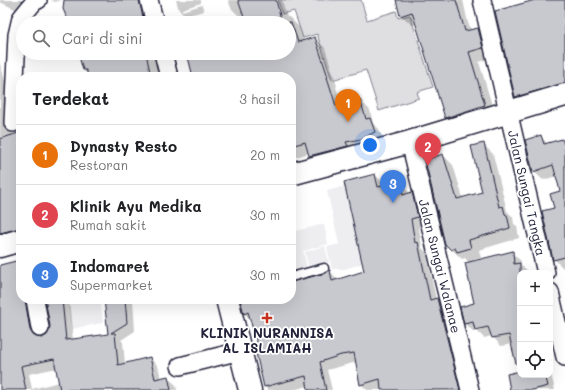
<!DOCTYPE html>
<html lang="id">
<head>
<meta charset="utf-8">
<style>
  :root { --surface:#fff; --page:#f2f2f2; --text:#202124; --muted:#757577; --line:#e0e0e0; --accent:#c8321e }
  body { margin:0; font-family:Mali,sans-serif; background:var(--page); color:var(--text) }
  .controls { position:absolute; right:12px; bottom:12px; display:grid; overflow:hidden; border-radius:8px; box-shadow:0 4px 16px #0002 }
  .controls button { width:36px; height:36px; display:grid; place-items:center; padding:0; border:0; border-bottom:1px solid var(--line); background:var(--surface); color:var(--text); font:20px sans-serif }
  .you { position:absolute; left:370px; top:145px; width:14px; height:14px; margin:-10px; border:3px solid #fff; border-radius:50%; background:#1a73e8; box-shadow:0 0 0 6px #1a73e833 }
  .badge { display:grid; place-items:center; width:26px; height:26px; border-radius:50%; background:var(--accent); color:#fff; font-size:13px; font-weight:700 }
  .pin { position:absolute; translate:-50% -33px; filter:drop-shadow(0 1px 2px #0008) }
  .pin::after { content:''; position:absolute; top:21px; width:14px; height:12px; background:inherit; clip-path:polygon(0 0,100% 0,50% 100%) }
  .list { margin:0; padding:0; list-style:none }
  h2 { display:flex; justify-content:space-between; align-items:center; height:52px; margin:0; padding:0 16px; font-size:17px }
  h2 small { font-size:13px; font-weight:400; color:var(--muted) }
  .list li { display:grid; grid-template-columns:26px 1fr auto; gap:12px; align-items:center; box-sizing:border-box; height:60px; padding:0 16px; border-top:1px solid var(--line) }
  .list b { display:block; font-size:15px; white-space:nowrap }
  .list p { margin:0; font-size:13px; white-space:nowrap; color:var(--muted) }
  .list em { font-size:13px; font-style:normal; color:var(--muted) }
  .icon { flex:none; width:22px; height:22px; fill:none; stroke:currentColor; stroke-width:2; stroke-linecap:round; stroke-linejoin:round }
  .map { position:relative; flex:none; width:565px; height:390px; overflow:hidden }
  .search { position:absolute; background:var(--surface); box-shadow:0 4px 16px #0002; left:16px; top:16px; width:280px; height:44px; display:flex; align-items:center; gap:10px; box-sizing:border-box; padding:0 14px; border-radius:22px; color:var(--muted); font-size:15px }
  .panel { position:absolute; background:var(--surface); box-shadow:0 4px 16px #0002; left:16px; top:72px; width:280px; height:232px; border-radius:16px }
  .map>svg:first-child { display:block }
  .built { fill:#eeeef1 }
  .green { fill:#dfdfe2; stroke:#80808e }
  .shadow { fill:#0003; fill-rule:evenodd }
  .building { fill:#c8c8cf; stroke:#22223b }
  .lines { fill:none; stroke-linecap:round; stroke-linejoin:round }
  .lane-casing { stroke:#22223b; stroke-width:11 }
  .street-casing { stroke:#22223b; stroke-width:20 }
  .secondary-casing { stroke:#22223b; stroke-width:25 }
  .lane { stroke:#fff; stroke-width:8 }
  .street { stroke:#fff; stroke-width:17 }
  .secondary { stroke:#fff; stroke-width:22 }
  .poi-dot { fill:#c8321e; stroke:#fff; stroke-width:1.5 }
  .labels { text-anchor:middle; stroke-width:3.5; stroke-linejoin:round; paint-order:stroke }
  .street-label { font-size:13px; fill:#22223b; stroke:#fff }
  .poi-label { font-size:13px; font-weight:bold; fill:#22223b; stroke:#fff }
</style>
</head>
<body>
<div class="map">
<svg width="565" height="390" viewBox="0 0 565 390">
  <rect width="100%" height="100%" fill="#fff"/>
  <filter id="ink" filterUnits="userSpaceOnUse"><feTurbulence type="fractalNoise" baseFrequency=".025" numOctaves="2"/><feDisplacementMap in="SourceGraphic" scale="8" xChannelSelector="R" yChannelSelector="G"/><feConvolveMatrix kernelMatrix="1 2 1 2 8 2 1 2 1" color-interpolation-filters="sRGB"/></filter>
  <g filter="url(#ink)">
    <g class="built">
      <path d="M 345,186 L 363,263 L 345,269 L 332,269 L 327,247 L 339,244 L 327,191 Z"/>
      <path d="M 324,224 L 328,244 L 303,251 L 308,271 L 291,275 L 291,232 Z"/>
      <path d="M 325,246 L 329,262 L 325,265 L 309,268 L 305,252 Z"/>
      <path d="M 67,299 L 100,299 L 103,323 L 71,329 Z"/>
    </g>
    <path class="green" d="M 278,0 L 361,0 L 367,20 L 396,11 L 398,18 L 410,15 L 433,87 L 417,92 L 419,98 L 379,111 L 366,70 L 332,80 L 317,34 L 303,38 L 294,11 L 282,14 Z"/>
    <g class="shadow">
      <path d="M 0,0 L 46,0 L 19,11 L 0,2 Z"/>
      <path d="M 51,0 L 62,0 L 55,2 Z"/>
      <path d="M 65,0 L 144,0 L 152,23 L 70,23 Z"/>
      <path d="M 176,0 L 201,0 L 201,3 L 182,9 L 182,11 L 202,5 L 204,11 L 185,16 L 179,10 Z"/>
      <path d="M 228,0 L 282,0 L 287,17 L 289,17 L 299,27 L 304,41 L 315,38 L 325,48 L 337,86 L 336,87 L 342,105 L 360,100 L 370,110 L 373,123 L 379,129 L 384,142 L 320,165 L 309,153 L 291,159 L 291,77 L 194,77 L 188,53 L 183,54 L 182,53 L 289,53 L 289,23 L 249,23 L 246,16 L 241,18 L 231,8 Z"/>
      <path d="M 397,0 L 463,0 L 468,23 L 472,31 L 478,29 L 488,39 L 493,58 L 479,62 L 495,115 L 456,128 L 446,118 L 417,24 L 412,25 L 401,15 Z"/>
      <path d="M 539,0 L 565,0 L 565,96 L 527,108 L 516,97 Z"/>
      <path d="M 81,53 L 153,53 L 159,77 L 90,77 L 84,70 Z"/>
      <path d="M 0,63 L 9,95 L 14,104 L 12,133 L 16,143 L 0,145 Z"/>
      <path d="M 541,137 L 548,144 L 562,140 L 565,143 L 565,268 L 563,268 L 554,259 L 555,209 L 562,192 L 557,176 L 543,180 L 533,171 Z"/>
      <path d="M 21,143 L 21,237 L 0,246 L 0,150 Z"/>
      <path d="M 483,144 L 493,154 L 507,211 L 513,217 L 514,224 L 517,226 L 519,238 L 479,250 L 481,258 L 473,260 L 473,262 L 512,253 L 521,261 L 521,265 L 529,272 L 520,273 L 520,375 L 550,375 L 550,369 L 555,390 L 511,390 L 519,372 L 512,344 L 501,346 L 492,336 L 484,338 L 477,331 L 474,332 L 465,324 L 461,307 L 476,304 L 469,263 L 465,258 L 462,259 L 446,244 L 443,155 L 453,165 L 463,198 L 483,193 Z"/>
      <path d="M 375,175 L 384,183 L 384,187 L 400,183 L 409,192 L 409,194 L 412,194 L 420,202 L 426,225 L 419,227 L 422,248 L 426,252 L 436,299 L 437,299 L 446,307 L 466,390 L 400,390 L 397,385 L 379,390 L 367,390 L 361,384 L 357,362 L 327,370 L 332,390 L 309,390 L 308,386 L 293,390 L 268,390 L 265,387 L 257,353 L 260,352 L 251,320 L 244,313 L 241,299 L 291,299 L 291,283 L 326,274 L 330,271 L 338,280 L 366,271 Z"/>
      <path d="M 20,261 L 21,263 L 21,299 L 38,299 L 33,310 L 38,339 L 41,339 L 47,336 L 51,326 L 46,299 L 69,299 L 73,340 L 109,335 L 105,299 L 133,299 L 135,331 L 121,340 L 123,342 L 125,364 L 150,358 L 158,366 L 161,378 L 167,377 L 176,385 L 177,390 L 0,390 L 0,266 ZM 57,368 L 59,382 L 32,389 L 29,374 Z"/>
    </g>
    <g class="building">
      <path d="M 64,0 L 139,0 L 143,17 L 141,20 L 131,23 L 69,23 L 63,9 Z"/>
      <path d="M 238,0 L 276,0 L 282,23 L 246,23 Z"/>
      <path d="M 396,0 L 456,0 L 465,31 L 478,28 L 483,48 L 469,52 L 485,105 L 445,118 L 412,12 L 400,16 Z"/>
      <path d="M 535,0 L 565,0 L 565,83 L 515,97 L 495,11 Z"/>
      <path d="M 289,22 L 291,22 L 298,42 L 315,37 L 328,77 L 327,77 L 336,106 L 360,99 L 366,119 L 370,118 L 375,132 L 361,139 L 346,142 L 348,146 L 309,156 L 305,142 L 291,146 L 291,77 L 193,77 L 187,53 L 289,53 Z"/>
      <path d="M 78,53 L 146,53 L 151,77 L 89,77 L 86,70 L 83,70 Z"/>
      <path d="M 21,132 L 21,228 L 0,233 L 0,139 Z"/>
      <path d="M 541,135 L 544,144 L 562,139 L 565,147 L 565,257 L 553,260 L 542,211 L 554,208 L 550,194 L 560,191 L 553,165 L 533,172 L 525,140 Z"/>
      <path d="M 484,143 L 499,207 L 503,206 L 505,214 L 507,215 L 510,228 L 469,240 L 471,248 L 457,252 L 455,248 L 451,250 L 445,244 L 425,160 L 443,154 L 457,199 L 482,192 L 471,146 Z"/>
      <path d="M 375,174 L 378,187 L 400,182 L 403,195 L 412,192 L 418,217 L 411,219 L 415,243 L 418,242 L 430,300 L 437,298 L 460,390 L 381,390 L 380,379 L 360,385 L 354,353 L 341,355 L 320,362 L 326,390 L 308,390 L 306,376 L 264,387 L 256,353 L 259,351 L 248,312 L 244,314 L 240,299 L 291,299 L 291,282 L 325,273 L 330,270 L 332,281 L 364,271 L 344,182 Z"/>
      <path d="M 513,251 L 514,264 L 520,263 L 520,364 L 516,364 L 509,335 L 492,338 L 488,327 L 475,330 L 473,322 L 464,324 L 460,307 L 474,303 L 465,263 Z"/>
      <path d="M 20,260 L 21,299 L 25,299 L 30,330 L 33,335 L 37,337 L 42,338 L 47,335 L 49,331 L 50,326 L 45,299 L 62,299 L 66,340 L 108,334 L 104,299 L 125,299 L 127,323 L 111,333 L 115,333 L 118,365 L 150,357 L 155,379 L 168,376 L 171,390 L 60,390 L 54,359 L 21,366 L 26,390 L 0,390 L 0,265 Z"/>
      <path d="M 520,371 L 520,375 L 545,375 L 548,386 L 533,390 L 510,390 L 507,374 Z"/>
    </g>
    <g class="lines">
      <defs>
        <path id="lane" d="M 291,277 L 324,268"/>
        <g id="street">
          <path d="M 149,0 L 155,23"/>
          <path d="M 482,0 L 546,273"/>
          <path d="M 163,53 L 169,77"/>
          <path d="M 13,123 L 17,35 L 21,18 L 34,2 L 38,0"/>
          <path d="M 410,142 L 470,390"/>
          <path d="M 550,292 L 565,357"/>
          <path d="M 35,299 L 40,328"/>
          <path d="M 180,366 L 240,351"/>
        </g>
        <g id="secondary">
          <path d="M 291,174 L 410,142 L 565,95"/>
          <path d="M 0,246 L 21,240"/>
          <path d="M 227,299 L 250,390"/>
        </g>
      </defs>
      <use href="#lane" class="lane-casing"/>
      <use href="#street" class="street-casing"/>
      <use href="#secondary" class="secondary-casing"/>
      <use href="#lane" class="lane"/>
      <use href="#street" class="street"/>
      <use href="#secondary" class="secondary"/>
    </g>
  </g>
  <path class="poi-dot" d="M265 312h4v4h4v4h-4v4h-4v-4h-4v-4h4z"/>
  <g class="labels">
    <g class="street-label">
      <text transform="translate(527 193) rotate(77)" y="5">Jalan Sungai Tangka</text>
      <text transform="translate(440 266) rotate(76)" y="5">Jalan Sungai Walanae</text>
    </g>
    <g class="poi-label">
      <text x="267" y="338">KLINIK NURANNISA<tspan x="267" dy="15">AL ISLAMIAH</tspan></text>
    </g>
  </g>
</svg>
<div class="controls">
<button>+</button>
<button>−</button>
<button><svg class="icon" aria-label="locate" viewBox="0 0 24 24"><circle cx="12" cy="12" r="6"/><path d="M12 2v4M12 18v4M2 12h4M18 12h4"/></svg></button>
</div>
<div class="you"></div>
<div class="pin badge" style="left:348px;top:122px;background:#e8710a">1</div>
<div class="pin badge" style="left:428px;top:166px;background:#e0444e">2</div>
<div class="pin badge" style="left:393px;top:203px;background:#3f7fe0">3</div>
<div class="search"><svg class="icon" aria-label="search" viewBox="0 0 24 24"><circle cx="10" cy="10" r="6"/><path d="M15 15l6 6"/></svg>Cari di sini</div>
<section class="panel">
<h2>Terdekat<small>3 hasil</small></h2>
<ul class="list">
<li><span class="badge" style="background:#e8710a">1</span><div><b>Dynasty Resto</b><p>Restoran</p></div><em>20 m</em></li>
<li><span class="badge" style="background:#e0444e">2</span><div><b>Klinik Ayu Medika</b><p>Rumah sakit</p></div><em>30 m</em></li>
<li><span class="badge" style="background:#3f7fe0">3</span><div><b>Indomaret</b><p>Supermarket</p></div><em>30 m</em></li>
</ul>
</section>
</div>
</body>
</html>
